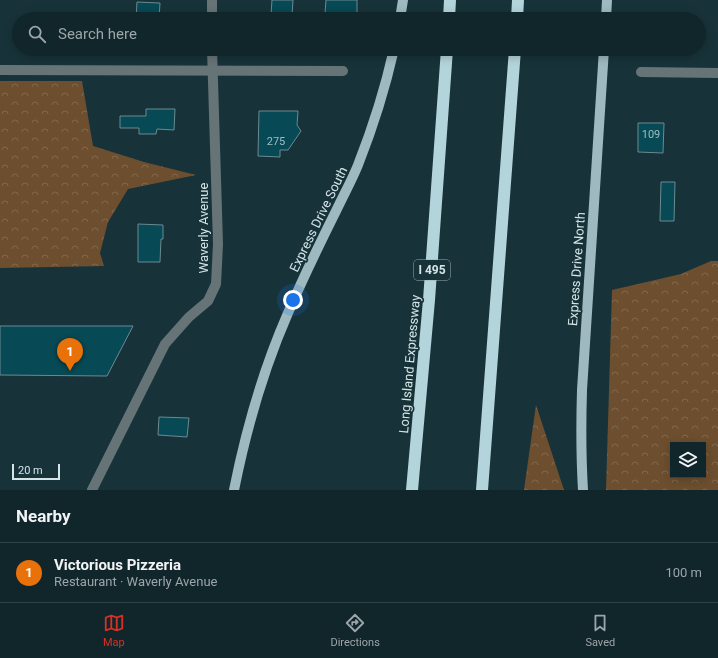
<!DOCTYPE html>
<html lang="en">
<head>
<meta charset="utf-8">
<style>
  :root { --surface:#11262b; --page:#1e3237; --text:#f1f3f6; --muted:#9ca5a9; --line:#304347; --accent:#d93025 }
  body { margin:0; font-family:Roboto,sans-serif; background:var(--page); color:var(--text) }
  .controls { position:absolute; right:12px; bottom:12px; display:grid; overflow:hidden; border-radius:0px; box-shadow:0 2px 10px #0003 }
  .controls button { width:36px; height:36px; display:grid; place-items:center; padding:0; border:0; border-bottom:1px solid var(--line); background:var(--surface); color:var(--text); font:20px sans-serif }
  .scale { position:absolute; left:12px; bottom:10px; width:48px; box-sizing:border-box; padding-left:4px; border:2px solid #d4e4e7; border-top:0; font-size:11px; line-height:14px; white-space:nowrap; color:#d4e4e7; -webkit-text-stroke:3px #173339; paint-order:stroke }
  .you { position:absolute; left:293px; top:300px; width:14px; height:14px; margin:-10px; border:3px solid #fff; border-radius:50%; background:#1a73e8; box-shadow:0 0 0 6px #1a73e833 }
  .badge { display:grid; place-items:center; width:26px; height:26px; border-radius:50%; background:var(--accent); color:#fff; font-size:13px; font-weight:700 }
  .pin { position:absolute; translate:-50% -33px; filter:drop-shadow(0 1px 2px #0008) }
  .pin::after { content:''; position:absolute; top:21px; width:14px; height:12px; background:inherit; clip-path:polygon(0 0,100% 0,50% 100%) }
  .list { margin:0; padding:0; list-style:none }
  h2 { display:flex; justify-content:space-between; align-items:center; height:52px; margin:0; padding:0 16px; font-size:17px }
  h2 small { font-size:13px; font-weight:400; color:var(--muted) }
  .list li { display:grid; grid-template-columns:26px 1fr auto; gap:12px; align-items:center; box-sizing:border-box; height:60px; padding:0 16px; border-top:1px solid var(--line) }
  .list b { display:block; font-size:15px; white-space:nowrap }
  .list p { margin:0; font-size:13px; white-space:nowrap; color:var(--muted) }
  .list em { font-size:13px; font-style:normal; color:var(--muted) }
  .icon { flex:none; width:22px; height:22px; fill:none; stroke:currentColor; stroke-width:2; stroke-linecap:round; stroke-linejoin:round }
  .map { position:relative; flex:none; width:718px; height:490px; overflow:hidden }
  .search { position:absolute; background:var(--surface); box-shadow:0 2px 10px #0003; left:12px; right:12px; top:12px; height:44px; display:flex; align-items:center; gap:10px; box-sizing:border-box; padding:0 14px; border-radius:22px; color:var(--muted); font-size:15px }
  .sheet { height:112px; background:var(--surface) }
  nav { display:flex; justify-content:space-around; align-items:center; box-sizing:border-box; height:56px; border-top:1px solid var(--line); background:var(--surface); font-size:11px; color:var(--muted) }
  nav a { display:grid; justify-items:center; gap:2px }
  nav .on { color:var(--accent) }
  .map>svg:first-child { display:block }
  .forest { fill:url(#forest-crowns); fill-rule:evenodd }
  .building { fill:#074954; stroke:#6c8a91 }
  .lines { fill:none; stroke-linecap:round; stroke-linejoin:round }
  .minor { stroke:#677477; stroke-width:10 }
  .major { stroke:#9eb9bf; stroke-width:10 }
  .highway { stroke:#b4d4db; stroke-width:12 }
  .labels { text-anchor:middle; stroke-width:3.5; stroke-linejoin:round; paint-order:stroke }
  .number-label { font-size:11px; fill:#a1bdc2 }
  .shield { fill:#173339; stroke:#9bafb3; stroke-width:1 }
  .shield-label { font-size:12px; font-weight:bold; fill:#d4e4e7 }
  .street-label { font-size:13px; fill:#d4e4e7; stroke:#173339 }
</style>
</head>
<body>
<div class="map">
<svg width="718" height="490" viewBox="0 0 718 490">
  <defs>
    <pattern id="forest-crowns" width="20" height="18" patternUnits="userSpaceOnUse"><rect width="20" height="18" fill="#6d4f2f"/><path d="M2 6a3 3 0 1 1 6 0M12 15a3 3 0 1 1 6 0" fill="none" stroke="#81684d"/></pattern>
  </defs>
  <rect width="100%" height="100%" fill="#173339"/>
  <g class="forest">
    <path d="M 0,81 L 82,81 L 93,146 L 144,162 L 196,175 L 128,189 L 108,222 L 100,253 L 104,266 L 0,268 Z"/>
    <path d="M 711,261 L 718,261 L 718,490 L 606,490 L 612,290 L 681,274 ZM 673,445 L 703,445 L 703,475 L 673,475 Z"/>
    <path d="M 536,405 L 564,490 L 524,490 Z"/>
  </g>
  <g class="building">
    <path d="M 272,0 L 293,0 L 292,16 L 271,15 Z"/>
    <path d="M 326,0 L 357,0 L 357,13 L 325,13 Z"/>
    <path d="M 137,2 L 160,3 L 159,19 L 136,19 Z"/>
    <path d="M 146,109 L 175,109 L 174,130 L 157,129 L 156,134 L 139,134 L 139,128 L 120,128 L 120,116 L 146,116 Z"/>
    <path d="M 259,111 L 298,111 L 297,125 L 301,131 L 288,150 L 280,150 L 280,157 L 258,156 Z"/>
    <path d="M 638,123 L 664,123 L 663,153 L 638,152 Z"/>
    <path d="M 661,182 L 675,182 L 674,221 L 660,221 Z"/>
    <path d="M 138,224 L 163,225 L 163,239 L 161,239 L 160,262 L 138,262 Z"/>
    <path d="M 0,326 L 133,326 L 107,376 L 0,375 Z"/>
    <path d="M 159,417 L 189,418 L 187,437 L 158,435 Z"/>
  </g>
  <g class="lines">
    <g class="minor">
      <path d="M 212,0 L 212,19"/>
      <path d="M 0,70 L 343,71"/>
      <path d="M 641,72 L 718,73"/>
      <path d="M 92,490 L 165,344 L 189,317 L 208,301 L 216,284 L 218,244 L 212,49"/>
    </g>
    <g class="major">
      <path d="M 400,19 L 403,0"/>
      <path d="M 606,19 L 607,0"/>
      <path d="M 234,490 C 246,430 263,370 288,313 C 303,278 320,243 337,209 C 344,194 352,180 358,165 C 373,127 385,89 394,49"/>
      <path d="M 583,490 C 581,457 581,423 582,390 L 604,49"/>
    </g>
    <g class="highway">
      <path d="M 449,19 L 450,0"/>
      <path d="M 517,19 L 518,0"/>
      <path d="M 412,490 L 429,300 L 447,49"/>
      <path d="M 482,490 L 515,49"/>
    </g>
  </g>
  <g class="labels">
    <g class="number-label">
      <text x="651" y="138">109</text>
      <text x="276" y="145">275</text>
    </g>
    <rect class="shield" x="414" y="260" width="36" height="20" rx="3"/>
    <g class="shield-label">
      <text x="432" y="274">I 495</text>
    </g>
    <g class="street-label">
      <text transform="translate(318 219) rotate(-64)" y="5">Express Drive South</text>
      <text transform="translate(203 228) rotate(-90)" y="5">Waverly Avenue</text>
      <text transform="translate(576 269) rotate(-86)" y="5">Express Drive North</text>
      <text transform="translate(409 364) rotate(-85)" y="5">Long Island Expressway</text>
    </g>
  </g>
</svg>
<div class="controls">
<button><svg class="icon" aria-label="layers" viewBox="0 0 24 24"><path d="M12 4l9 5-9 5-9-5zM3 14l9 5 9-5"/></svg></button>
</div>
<div class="scale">20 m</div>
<div class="you"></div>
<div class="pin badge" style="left:70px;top:371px;background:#e8710a">1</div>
<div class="search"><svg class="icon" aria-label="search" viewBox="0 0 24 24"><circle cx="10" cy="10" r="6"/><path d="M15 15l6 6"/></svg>Search here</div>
</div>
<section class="sheet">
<h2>Nearby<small></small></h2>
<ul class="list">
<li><span class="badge" style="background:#e8710a">1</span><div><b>Victorious Pizzeria</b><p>Restaurant · Waverly Avenue</p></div><em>100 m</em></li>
</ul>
</section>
<nav>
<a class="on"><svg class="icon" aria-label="map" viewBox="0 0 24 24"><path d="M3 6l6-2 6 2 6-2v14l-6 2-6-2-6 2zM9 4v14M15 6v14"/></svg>Map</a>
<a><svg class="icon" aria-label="directions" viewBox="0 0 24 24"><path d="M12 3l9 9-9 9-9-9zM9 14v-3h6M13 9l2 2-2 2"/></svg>Directions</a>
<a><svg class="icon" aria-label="saved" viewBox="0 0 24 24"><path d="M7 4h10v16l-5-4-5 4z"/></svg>Saved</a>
</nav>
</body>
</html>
